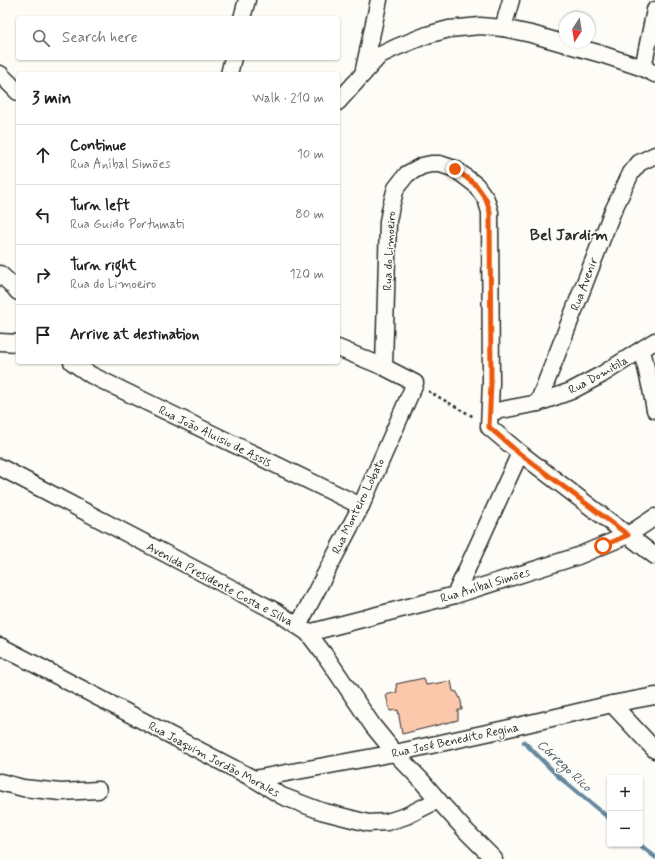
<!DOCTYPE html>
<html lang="en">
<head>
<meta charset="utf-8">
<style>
  :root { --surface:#fff; --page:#f2f2f2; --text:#202124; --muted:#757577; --line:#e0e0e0 }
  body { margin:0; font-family:Mynerve,sans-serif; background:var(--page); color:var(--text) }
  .controls { position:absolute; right:12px; bottom:12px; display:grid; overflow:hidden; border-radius:4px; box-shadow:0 1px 3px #0004 }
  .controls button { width:36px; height:36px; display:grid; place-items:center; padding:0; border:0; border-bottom:1px solid var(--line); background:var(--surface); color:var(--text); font:20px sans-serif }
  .compass { position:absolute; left:559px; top:12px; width:36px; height:36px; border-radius:50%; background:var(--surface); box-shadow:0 1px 3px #0004; rotate:192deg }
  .stop { position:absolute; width:12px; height:12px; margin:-9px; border:3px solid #ea580c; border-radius:50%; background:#fff }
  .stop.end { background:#ea580c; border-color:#fff; box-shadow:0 1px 4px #0008 }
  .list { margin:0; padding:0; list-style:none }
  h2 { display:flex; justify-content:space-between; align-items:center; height:52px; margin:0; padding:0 16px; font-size:17px }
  h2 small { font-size:13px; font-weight:400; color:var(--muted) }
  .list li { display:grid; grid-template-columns:26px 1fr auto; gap:12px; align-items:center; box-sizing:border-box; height:60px; padding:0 16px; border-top:1px solid var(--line) }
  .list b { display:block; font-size:15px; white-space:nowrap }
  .list p { margin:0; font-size:13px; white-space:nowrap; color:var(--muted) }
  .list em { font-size:13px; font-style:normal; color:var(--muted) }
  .icon { flex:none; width:22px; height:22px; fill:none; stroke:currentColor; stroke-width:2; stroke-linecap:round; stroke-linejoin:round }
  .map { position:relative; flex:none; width:655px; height:859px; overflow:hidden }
  .search { position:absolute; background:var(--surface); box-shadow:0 1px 3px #0004; left:16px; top:16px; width:324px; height:44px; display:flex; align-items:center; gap:10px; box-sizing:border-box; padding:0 14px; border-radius:4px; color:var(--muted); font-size:15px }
  .panel { position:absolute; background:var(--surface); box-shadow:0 1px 3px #0004; left:16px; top:72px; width:324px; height:292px; border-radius:4px }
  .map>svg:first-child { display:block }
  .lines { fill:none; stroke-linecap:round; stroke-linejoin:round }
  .stream { stroke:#65889e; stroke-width:4.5 }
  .building { fill:#fcc8ac; stroke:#2b2b2b }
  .minor-casing { stroke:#2b2b2b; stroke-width:19 }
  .path { stroke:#2b2b2b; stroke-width:2.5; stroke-dasharray:3 3; stroke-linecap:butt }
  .minor { stroke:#fdfcf7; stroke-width:16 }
  .route { stroke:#ea580c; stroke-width:5 }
  .labels { text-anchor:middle; stroke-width:3; stroke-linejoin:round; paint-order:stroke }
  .street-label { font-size:12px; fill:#2b2b2b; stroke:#fdfcf7 }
  .water-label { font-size:13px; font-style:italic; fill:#485a65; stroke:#fdfcf7 }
  .district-label { font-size:16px; font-weight:bold; fill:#2b2b2b; stroke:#fdfcf7 }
</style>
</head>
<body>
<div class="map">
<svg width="655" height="859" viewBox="0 0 655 859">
  <rect width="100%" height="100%" fill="#fdfcf7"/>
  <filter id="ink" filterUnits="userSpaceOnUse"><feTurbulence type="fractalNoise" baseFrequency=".025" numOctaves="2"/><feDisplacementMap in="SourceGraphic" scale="8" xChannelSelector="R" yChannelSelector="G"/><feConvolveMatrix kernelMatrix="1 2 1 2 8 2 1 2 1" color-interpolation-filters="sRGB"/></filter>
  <g filter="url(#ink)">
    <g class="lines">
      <g class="stream">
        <path d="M 524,742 L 558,776 L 610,819"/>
        <path d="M 639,844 L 655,857"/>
      </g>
    </g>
    <path class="building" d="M 424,678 L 426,685 L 451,681 L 453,691 L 457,692 L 461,701 L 462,710 L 458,710 L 458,720 L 402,734 L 398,710 L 390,711 L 386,695 L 397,692 L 396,684 Z"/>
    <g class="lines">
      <defs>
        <g id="minor">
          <path d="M 242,18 L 247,0"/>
          <path d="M 503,28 L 511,0"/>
          <path d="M 643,68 L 655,10"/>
          <path d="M 0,74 L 18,92"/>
          <path d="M 229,74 L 233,58"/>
          <path d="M 363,74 L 379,0"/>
          <path d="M 338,102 L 380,55 L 397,47 L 427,35 L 449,29 L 480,26 L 503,28 L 531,34 L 601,54 L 643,68 L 655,74"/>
          <path d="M 0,274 L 13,286 L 18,292"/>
          <path d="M 0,342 L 18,343"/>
          <path d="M 642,350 L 651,389 L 655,410"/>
          <path d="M 72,362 L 91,375 L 361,506"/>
          <path d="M 384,367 L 388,221 L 391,206 L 396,188 L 407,174 L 422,166 L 431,164 L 440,164 L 455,169 L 476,185 L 486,199 L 490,212 L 491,383 L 489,427 L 520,453 L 655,556"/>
          <path d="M 538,403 L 612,213 L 631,173 L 639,163 L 655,155"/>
          <path d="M 491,412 L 538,403 L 571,391 L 601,375 L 655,341"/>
          <path d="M 0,467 L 36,486 L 277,612 L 308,633 L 327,658 L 373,726 L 395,753 L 421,780 L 438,800 L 465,830 L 494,859"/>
          <path d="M 455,595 L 520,453"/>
          <path d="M 298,626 L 361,506 L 415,383 L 384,367 L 338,348"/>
          <path d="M 308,633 L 455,595 L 578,556 L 628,535 L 655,517"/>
          <path d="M 0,646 L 254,779 L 282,796 L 321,811 L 368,823 L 387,822 L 406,816 L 438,800"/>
          <path d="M 612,704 L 655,750"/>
          <path d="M 254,779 L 395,753 L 505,729 L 612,704 L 655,696"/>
          <path d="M 0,782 L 23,788 L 61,792 L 98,790"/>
        </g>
      </defs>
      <use href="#minor" class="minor-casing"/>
      <path class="path" d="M 428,391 L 474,417"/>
      <use href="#minor" class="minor"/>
    </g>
  </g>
  <g class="lines" filter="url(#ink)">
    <path class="route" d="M 455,169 L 476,185 L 486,199 L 490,212 L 491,383 L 489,427 L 520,454 L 628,535 L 603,546"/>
  </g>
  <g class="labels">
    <g class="street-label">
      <text transform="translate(389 251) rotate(-87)" y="4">Rua do Limoeiro</text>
      <text transform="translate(584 284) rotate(-69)" y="4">Rua Avenir</text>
      <text transform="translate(598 375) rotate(-29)" y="4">Rua Domitila</text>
      <text transform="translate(215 436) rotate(26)" y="4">Rua João Aluisio de Assis</text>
      <text transform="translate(358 506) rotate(-64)" y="4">Rua Monteiro Lobato</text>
      <text transform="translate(220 584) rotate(28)" y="4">Avenida Presidente Costa e Silva</text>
      <text transform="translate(485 585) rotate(-17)" y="4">Rua Aníbal Simões</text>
      <text transform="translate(455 740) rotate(-12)" y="4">Rua José Benedito Regina</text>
      <text transform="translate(214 759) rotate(28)" y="4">Rua Joaquim Jordão Morales</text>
    </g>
    <g class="water-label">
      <text transform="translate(565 765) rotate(43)" y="5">Córrego Rico</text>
    </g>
    <g class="district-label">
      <text x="569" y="240">Bel Jardim</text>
    </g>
  </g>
</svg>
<div class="controls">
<button>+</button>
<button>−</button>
</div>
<svg class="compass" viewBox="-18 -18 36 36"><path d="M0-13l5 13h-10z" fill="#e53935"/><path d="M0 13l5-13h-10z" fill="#757577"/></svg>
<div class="stop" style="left:603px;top:546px"></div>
<div class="stop end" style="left:455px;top:169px"></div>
<div class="search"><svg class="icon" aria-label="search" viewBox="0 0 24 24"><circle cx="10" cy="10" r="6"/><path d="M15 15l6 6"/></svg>Search here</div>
<section class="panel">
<h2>3 min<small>Walk · 210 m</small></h2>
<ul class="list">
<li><svg class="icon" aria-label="ahead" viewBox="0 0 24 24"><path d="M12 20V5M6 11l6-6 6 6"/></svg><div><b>Continue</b><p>Rua Aníbal Simões</p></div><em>10 m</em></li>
<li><svg class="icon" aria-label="left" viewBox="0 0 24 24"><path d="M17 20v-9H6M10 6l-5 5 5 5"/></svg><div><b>Turn left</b><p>Rua Guido Portumati</p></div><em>80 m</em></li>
<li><svg class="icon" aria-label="right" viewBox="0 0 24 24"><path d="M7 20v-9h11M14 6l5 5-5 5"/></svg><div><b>Turn right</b><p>Rua do Limoeiro</p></div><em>120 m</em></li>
<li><svg class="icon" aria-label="arrive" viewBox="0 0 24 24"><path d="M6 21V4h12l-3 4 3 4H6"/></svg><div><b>Arrive at destination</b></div></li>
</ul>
</section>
</div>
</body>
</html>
